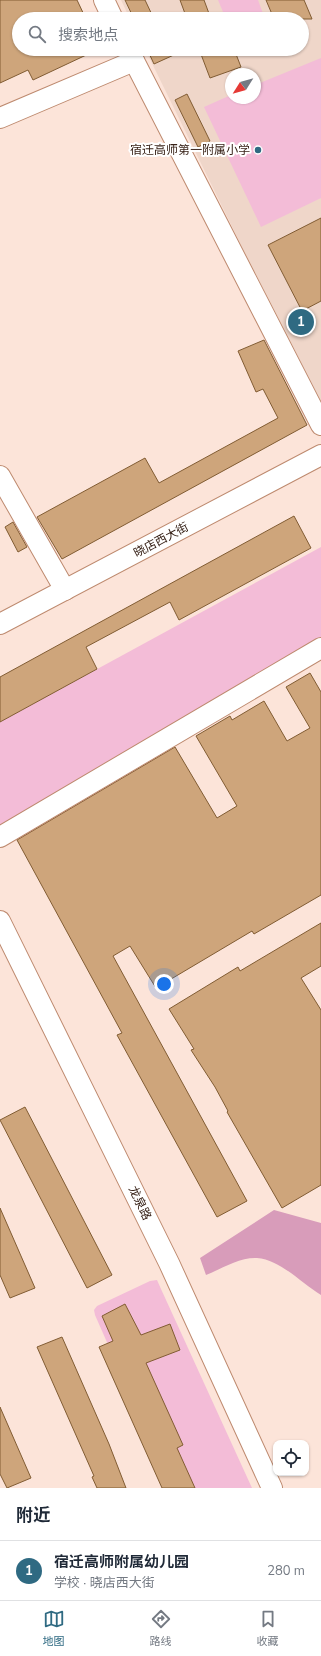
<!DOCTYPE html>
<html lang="zh">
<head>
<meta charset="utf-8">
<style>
  :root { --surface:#fff; --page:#f2f2f3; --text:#1f2937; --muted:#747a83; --line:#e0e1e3; --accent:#2f6a82 }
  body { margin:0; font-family:"Nunito Sans","Noto Sans SC",sans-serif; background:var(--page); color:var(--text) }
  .controls { position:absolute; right:12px; bottom:12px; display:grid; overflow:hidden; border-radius:8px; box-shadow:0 1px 3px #0004 }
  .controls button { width:36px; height:36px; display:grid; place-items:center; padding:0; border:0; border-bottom:1px solid var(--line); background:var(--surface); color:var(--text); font:20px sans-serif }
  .compass { position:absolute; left:225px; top:68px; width:36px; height:36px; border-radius:50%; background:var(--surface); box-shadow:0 1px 3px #0004; rotate:233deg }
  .you { position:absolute; left:164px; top:984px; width:14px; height:14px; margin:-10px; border:3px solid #fff; border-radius:50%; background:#1a73e8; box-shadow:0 0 0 6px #1a73e833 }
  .badge { display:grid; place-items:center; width:26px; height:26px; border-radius:50%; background:var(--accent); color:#fff; font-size:13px; font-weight:700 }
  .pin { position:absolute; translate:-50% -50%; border:2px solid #fff; box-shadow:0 1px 4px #0006 }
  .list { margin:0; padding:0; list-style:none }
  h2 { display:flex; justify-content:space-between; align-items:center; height:52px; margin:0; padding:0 16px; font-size:17px }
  h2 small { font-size:13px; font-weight:400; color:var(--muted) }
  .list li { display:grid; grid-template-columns:26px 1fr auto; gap:12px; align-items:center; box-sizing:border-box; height:60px; padding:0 16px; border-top:1px solid var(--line) }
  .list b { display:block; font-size:15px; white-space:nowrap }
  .list p { margin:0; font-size:13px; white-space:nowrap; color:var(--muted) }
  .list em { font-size:13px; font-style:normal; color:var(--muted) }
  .icon { flex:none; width:22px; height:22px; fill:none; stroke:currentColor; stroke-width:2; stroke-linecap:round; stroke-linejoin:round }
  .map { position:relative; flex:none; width:321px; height:1488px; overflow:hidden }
  .search { position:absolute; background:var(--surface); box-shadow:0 1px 3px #0004; left:12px; right:12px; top:12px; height:44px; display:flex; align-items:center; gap:10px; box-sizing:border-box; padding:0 14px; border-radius:22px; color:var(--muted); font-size:15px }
  .sheet { height:112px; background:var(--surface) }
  nav { display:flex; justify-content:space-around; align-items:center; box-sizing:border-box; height:56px; border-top:1px solid var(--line); background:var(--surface); font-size:11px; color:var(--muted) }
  nav a { display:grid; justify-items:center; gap:2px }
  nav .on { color:var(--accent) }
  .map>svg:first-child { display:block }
  .built { fill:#efd6c9; fill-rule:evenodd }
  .green { fill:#f3bcd7 }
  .forest { fill:#d89cba }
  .building { fill:#cea57b; stroke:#815c33 }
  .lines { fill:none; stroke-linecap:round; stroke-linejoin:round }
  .minor-casing { stroke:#be8a6f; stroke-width:22 }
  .minor { stroke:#fff; stroke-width:20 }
  .poi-dot { fill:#2f6a82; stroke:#fff; stroke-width:1.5 }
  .labels { text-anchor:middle; stroke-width:4; stroke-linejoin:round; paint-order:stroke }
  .poi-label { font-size:12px; fill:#382319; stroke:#fff; text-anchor:end }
  .street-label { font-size:12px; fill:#382319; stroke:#fff }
</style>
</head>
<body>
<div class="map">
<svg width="321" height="1488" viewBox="0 0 321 1488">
  <rect width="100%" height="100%" fill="#fce4d9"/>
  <path class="built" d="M 121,0 L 321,0 L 321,402 L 239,241 L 145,49 L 302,49 L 302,19 L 130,19 ZM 231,74 L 255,74 L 255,98 L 231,98 Z"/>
  <g class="green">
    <path d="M 218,0 L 258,0 L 265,19 L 226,19 Z"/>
    <path d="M 321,58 L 321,198 L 261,227 L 204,107 L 231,95 L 231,98 L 255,98 L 255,85 Z"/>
    <path d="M 321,547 L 321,642 L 0,829 L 0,722 Z"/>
    <path d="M 157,1280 L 161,1289 L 252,1488 L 171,1488 L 95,1315 L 94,1310 L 97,1306 L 150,1281 Z"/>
  </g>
  <path class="forest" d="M 274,1210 L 321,1223 L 321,1295 C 301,1283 281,1260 257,1258 C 240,1257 221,1269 206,1275 L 200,1258 Z"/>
  <g class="building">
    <path d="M 0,0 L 77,0 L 86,19 L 19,19 L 19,49 L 99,49 L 33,80 L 28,70 L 0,83 Z"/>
    <path d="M 125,0 L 145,0 L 154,19 L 134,19 Z"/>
    <path d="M 180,0 L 204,0 L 211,19 L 187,19 Z"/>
    <path d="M 266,0 L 304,0 L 312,19 L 274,19 Z"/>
    <path d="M 147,49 L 187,49 L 154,64 Z"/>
    <path d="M 199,49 L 234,49 L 241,67 L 210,78 Z"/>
    <path d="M 187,94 L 210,141 L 198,147 L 175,100 Z"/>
    <path d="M 321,218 L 321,301 L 302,311 L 268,245 Z"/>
    <path d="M 264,340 L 307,425 L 62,559 L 37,517 L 145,458 L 159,483 L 278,418 L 263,389 L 256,392 L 238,351 Z"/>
    <path d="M 294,516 L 311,548 L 179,620 L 170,602 L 86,647 L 97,669 L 0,722 L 0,677 Z"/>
    <path d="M 13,522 L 27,547 L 18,552 L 5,527 Z"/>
    <path d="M 310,673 L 321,692 L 321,895 L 254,934 L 252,931 L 156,988 L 130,946 L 113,956 L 247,1201 L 217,1217 L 117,1035 L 122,1033 L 17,840 L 175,747 L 217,818 L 237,806 L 196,736 L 230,716 L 232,720 L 264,701 L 287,741 L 310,728 L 286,687 Z"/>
    <path d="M 321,923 L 321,966 L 301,978 L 321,1010 L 321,1185 L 282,1208 L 227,1112 L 228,1111 L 215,1087 L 191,1050 L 194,1049 L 169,1009 L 238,967 L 240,971 Z"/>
    <path d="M 25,1107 L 112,1275 L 87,1288 L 0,1120 Z"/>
    <path d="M 0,1208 L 35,1288 L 10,1298 L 0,1275 Z"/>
    <path d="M 125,1304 L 141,1335 L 170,1324 L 180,1350 L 146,1363 L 183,1445 L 177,1448 L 195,1488 L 162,1488 L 99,1347 L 113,1341 L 102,1316 Z"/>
    <path d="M 62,1337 L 109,1444 L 126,1488 L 97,1488 L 92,1477 L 94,1476 L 37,1347 Z"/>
    <path d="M 0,1407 L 31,1478 L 7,1488 L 0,1474 Z"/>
  </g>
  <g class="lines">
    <defs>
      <g id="minor">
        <path d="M 104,0 L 113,19"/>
        <path d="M 128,49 L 321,425"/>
        <path d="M 0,118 L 134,61"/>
        <path d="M 0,476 L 65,590"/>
        <path d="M 0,624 L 321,455"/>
        <path d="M 0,837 L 321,648"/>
        <path d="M 0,921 L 169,1263 L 272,1488"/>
      </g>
    </defs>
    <use href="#minor" class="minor-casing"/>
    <use href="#minor" class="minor"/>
  </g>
  <circle class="poi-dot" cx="258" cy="150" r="4"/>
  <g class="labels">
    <g class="poi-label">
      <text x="250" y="154">宿迁高师第一附属小学</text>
    </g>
    <g class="street-label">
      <text transform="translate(161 540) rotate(-28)" y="4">晓店西大街</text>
      <text transform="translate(140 1203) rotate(64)" y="4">龙泉路</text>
    </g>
  </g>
</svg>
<div class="controls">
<button><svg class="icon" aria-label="locate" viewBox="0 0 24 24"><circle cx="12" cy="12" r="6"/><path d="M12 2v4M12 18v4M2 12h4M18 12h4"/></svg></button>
</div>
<svg class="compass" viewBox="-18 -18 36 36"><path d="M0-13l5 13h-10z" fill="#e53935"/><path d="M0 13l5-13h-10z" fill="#747a83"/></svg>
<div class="you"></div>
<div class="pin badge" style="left:301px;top:322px">1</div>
<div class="search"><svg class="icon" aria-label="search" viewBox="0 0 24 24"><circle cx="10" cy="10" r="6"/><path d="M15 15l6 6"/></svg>搜索地点</div>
</div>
<section class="sheet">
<h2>附近<small></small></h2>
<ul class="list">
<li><span class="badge">1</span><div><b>宿迁高师附属幼儿园</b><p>学校 · 晓店西大街</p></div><em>280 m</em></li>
</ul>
</section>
<nav>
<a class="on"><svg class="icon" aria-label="map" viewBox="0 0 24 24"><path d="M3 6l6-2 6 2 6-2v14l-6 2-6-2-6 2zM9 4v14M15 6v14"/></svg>地图</a>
<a><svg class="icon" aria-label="directions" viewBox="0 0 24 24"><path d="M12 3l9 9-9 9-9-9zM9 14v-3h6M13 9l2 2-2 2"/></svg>路线</a>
<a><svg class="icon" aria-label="saved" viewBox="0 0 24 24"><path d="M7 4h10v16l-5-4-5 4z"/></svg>收藏</a>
</nav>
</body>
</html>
